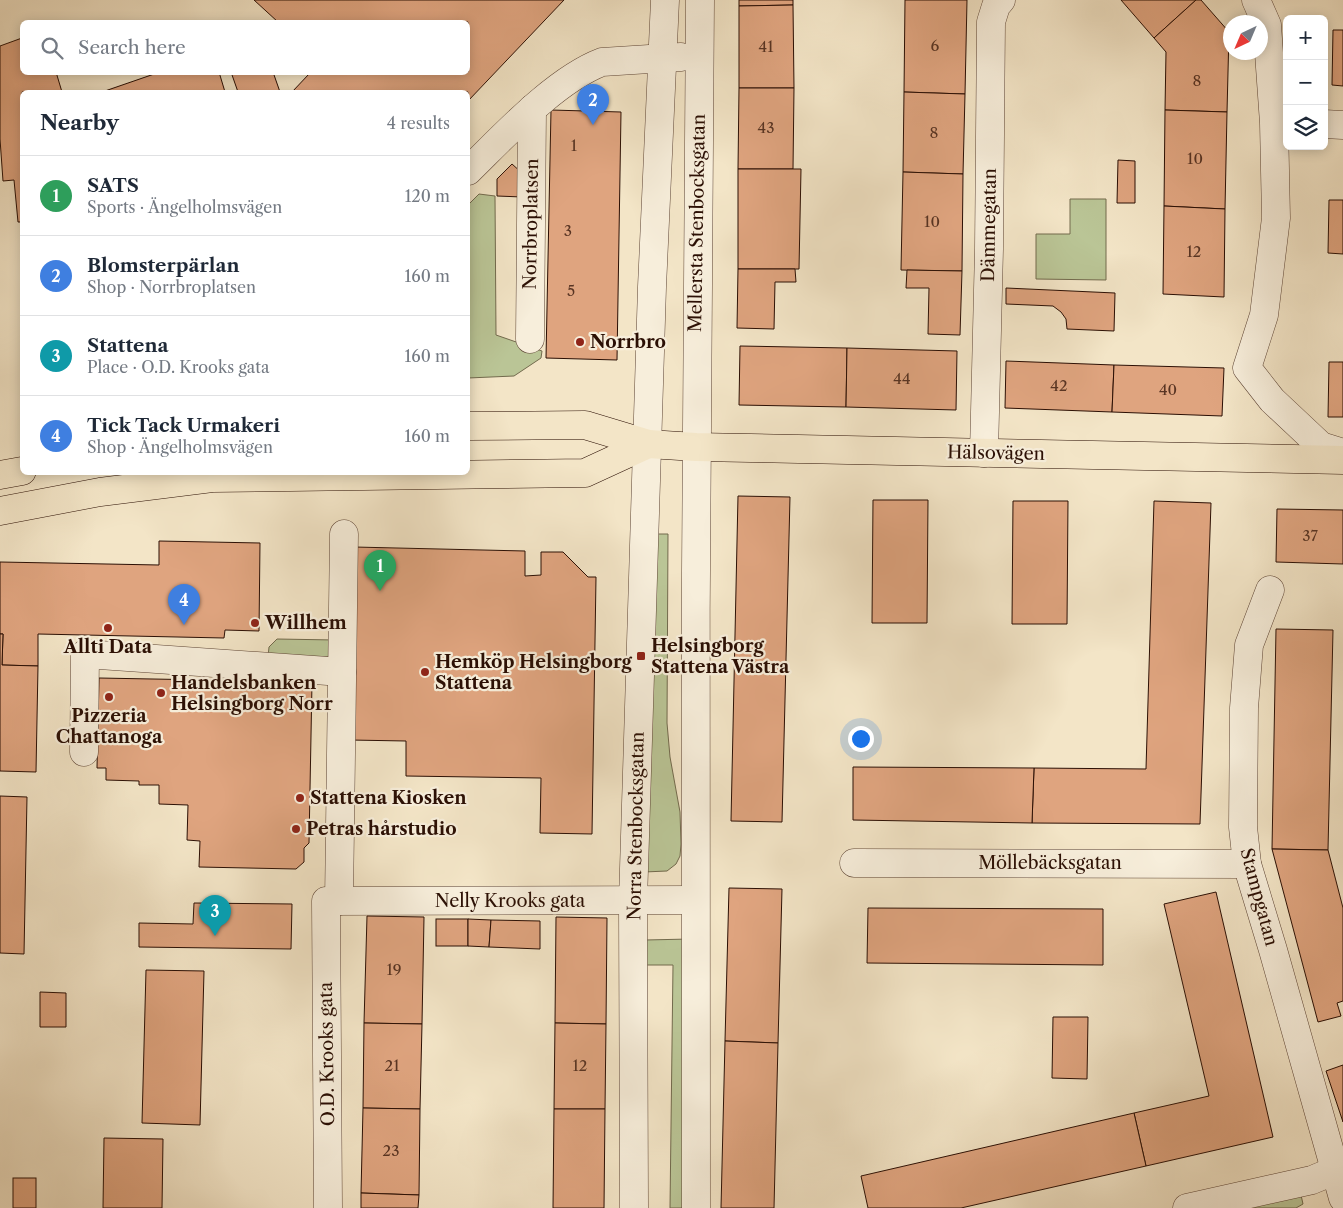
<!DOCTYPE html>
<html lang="en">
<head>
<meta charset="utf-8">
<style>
  :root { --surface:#fff; --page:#f2f2f3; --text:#1f2937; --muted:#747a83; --line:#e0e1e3; --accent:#d93025 }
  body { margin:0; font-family:"Libre Caslon Text",serif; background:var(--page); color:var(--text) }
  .controls { position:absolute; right:15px; top:15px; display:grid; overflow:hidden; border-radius:8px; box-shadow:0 2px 12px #0003 }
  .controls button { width:45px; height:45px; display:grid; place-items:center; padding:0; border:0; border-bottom:1px solid var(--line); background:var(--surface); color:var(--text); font:25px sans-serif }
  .compass { position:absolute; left:1223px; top:15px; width:45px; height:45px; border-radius:50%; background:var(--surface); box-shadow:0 2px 12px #0003; rotate:224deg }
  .you { position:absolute; left:860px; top:738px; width:18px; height:18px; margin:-12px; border:4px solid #fff; border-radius:50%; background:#1a73e8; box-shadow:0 0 0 8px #1a73e833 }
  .badge { display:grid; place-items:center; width:32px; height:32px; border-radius:50%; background:var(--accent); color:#fff; font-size:16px; font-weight:700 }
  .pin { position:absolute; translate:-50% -41px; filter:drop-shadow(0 1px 2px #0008) }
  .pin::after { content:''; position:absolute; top:26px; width:18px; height:15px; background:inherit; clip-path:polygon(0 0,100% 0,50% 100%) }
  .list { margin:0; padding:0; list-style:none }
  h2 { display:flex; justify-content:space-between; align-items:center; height:65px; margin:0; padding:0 20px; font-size:21px }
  h2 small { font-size:16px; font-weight:400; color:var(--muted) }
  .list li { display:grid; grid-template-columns:32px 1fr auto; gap:15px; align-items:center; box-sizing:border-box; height:80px; padding:0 20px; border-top:1px solid var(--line) }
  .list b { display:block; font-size:19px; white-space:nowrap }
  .list p { margin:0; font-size:16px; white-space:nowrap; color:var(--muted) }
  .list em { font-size:16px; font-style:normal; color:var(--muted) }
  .icon { flex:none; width:28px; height:28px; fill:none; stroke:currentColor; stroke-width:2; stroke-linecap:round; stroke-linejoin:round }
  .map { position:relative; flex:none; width:1343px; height:1208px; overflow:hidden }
  .search { position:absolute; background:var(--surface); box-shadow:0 2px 12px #0003; left:20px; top:20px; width:450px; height:55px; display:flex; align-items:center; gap:12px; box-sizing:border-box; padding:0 18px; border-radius:8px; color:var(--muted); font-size:19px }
  .panel { position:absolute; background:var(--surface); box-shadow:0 2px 12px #0003; left:20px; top:90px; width:450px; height:385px; border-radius:8px }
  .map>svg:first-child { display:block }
  .green { fill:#bac596; stroke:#726a4d }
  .building { fill:#dfa47f; stroke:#2b0f04 }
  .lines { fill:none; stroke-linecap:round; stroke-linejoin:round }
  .minor-casing { stroke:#5d4435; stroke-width:29 }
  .major-casing { stroke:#2b0f04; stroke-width:29 }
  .minor { stroke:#f7eedb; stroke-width:28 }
  .major { stroke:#f3e5c7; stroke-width:28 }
  .poi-dot { fill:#8f2418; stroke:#f7eedb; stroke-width:2 }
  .labels { text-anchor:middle; stroke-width:4.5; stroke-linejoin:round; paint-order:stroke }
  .number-label { font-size:15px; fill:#583423 }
  .street-label { font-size:18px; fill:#2b0f04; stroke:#f7eedb }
  .poi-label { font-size:18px; font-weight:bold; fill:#2b0f04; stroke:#f7eedb; text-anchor:start }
</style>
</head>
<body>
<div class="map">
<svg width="1343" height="1208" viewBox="0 0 1343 1208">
  <rect width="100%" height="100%" fill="#f3e5c7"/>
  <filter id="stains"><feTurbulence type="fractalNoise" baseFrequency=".004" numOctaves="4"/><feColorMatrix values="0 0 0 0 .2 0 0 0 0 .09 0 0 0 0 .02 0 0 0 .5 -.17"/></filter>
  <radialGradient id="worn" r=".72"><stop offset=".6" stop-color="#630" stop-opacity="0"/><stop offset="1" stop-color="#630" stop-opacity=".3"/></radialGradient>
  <g class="green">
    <path d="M 479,194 L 495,196 L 496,335 L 542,351 L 541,358 L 514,376 L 468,378 L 468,205 Z"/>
    <path d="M 1070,199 L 1106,199 L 1106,280 L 1036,279 L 1036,234 L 1070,234 Z"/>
    <path d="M 657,534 L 668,534 L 667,723 L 670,757 L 680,812 L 681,844 L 680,856 L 676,864 L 667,871 L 644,872 Z"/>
    <path d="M 277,639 L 335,640 L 334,657 L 268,657 L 269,647 Z"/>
    <path d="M 690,939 L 688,1208 L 670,1208 L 673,965 L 645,965 L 645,940 Z"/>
    <path d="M 1301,1195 L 1303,1204 L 1296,1208 L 1228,1208 Z"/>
  </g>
  <g class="building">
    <path d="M 254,0 L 564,0 L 468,101 L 468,92 L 292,92 L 309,74 L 308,72 L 468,72 L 468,22 L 278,22 Z"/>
    <path d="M 739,0 L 793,0 L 793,5 L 739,6 Z"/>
    <path d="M 905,0 L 967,0 L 965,94 L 904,92 Z"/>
    <path d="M 1121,0 L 1196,0 L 1154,38 Z"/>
    <path d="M 1196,0 L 1201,0 L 1229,32 L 1227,112 L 1165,110 L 1166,52 L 1154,38 Z"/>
    <path d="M 793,5 L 794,88 L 739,88 L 739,6 Z"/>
    <path d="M 1333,30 L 1343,30 L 1343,86 L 1332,85 Z"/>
    <path d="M 22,38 L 22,72 L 56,72 L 62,92 L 22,92 L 22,222 L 18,222 L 14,180 L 3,181 L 0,139 L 0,46 Z"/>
    <path d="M 160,72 L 219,72 L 225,92 L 102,92 Z"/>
    <path d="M 231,72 L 273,72 L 280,92 L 238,92 Z"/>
    <path d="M 739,88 L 794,88 L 793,169 L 738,169 Z"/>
    <path d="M 904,92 L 965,94 L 963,174 L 903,172 Z"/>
    <path d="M 551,110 L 621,112 L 617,360 L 546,358 Z"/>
    <path d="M 1165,110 L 1227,112 L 1225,209 L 1164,206 Z"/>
    <path d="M 1118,160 L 1135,161 L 1135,203 L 1117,203 Z"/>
    <path d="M 512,164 L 522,173 L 522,197 L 497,196 L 497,179 Z"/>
    <path d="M 738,169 L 801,169 L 799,269 L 738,269 Z"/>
    <path d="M 903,172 L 963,174 L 962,271 L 901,270 Z"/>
    <path d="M 1329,200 L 1343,200 L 1343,254 L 1328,253 Z"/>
    <path d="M 1164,206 L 1225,209 L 1224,297 L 1163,294 Z"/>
    <path d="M 738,269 L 795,269 L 796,282 L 775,282 L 774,329 L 737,328 Z"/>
    <path d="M 907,270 L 962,271 L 960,335 L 928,334 L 929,288 L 906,288 Z"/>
    <path d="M 1006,288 L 1115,293 L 1114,331 L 1067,329 L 1066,319 L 1061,312 L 1053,306 L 1006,304 Z"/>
    <path d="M 740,346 L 847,348 L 846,407 L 739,405 Z"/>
    <path d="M 847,348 L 957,351 L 956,410 L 846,407 Z"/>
    <path d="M 1006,361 L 1114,365 L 1112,412 L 1005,408 Z"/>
    <path d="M 1329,362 L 1343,362 L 1343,417 L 1328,417 Z"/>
    <path d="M 1114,365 L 1224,368 L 1222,416 L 1112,412 Z"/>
    <path d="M 738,496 L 790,497 L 782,822 L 731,821 Z"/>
    <path d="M 873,500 L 928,500 L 927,623 L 872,623 Z"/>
    <path d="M 1013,501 L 1068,501 L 1067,624 L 1012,624 Z"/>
    <path d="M 1154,501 L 1211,503 L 1200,824 L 1032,823 L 1034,768 L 1146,769 Z"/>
    <path d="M 1277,509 L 1343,510 L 1343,564 L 1276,562 Z"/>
    <path d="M 159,541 L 260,543 L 259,631 L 225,630 L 224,638 L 38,634 L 38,666 L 2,665 L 3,634 L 0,634 L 0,562 L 159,565 Z"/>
    <path d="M 354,547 L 525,551 L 525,576 L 541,575 L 541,552 L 563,552 L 588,577 L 596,577 L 592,834 L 540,833 L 541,778 L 406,776 L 406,741 L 350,740 Z"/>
    <path d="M 1276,629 L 1333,630 L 1328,850 L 1272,849 Z"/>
    <path d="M 0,634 L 3,634 L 2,665 L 38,666 L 36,772 L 0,771 Z"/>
    <path d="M 99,678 L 312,682 L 309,843 L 304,848 L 304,862 L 296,869 L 199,867 L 200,841 L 187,840 L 188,805 L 159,804 L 159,785 L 139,785 L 139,781 L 106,780 L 106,768 L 97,768 Z"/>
    <path d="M 853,767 L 1034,768 L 1032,823 L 853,820 Z"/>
    <path d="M 0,796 L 27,797 L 24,954 L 0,953 Z"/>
    <path d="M 1272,849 L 1328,850 L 1343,908 L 1343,1001 L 1337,1003 L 1341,1016 L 1318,1022 Z"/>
    <path d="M 729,888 L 782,889 L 778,1043 L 725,1041 Z"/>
    <path d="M 1216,892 L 1273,1137 L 1146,1166 L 1134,1113 L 1209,1096 L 1164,904 Z"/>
    <path d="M 194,903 L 292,904 L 291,949 L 139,947 L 139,923 L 193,924 Z"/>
    <path d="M 868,908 L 1103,909 L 1103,965 L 867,963 Z"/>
    <path d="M 367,916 L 424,917 L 422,1024 L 364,1023 Z"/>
    <path d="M 556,917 L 607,918 L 606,1024 L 555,1023 Z"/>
    <rect x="436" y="919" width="32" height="27"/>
    <path d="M 468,919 L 491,920 L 489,947 L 468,946 Z"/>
    <path d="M 491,920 L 540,921 L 540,949 L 489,947 Z"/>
    <path d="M 146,970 L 204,971 L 200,1125 L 142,1123 Z"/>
    <path d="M 40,992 L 66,993 L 66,1027 L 40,1027 Z"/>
    <path d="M 1053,1017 L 1088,1017 L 1087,1079 L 1052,1078 Z"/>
    <path d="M 364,1023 L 422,1024 L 420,1109 L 363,1108 Z"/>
    <path d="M 555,1023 L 606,1024 L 605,1109 L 554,1109 Z"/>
    <path d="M 725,1041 L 778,1043 L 774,1208 L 721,1208 Z"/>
    <path d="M 1343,1065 L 1343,1122 L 1326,1071 Z"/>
    <path d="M 363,1108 L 420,1109 L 419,1195 L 361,1193 Z"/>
    <path d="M 554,1109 L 605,1109 L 604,1208 L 553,1208 Z"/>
    <path d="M 1134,1113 L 1146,1166 L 961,1208 L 868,1208 L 861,1176 Z"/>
    <path d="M 104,1138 L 163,1139 L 162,1208 L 103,1208 Z"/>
    <rect x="13" y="1178" width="23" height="30"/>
    <path d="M 361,1193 L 419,1195 L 418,1208 L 361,1208 Z"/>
  </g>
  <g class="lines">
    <defs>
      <g id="minor">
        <path d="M 1256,0 L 1267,25 L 1274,123 L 1276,218 L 1264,315 L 1247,368 L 1272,400 L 1321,446 L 1343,453"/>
        <path d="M 1324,124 L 1343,125"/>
        <path d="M 468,171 C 504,136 555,80 602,62 L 681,57"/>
        <path d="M 530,339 L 532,109"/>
        <path d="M 984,453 L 989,249 L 991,22 L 996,6 L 1001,0"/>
        <path d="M 1270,590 L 1249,645 L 1244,708 L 1243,827 L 1247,864 L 1273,950 L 1343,1198"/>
        <path d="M 84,752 L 85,654 L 342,672"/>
        <path d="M 854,863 L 1247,864"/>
        <path d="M 339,901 L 344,534"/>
        <path d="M 328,1208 L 326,901 L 695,900"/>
        <path d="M 634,1208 L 633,901 L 652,287 L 665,0"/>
        <path d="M 696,1208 C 695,805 695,403 700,0"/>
        <path d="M 1187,1208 L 1312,1180 L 1343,1167"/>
      </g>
      <g id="major">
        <path d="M 468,426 L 585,425 L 648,444 L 696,447 L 1343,460"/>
        <path d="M 0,475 L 22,471"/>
        <path d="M 0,511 L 100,492 L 212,478 L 585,473 L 648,444"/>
      </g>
    </defs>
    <use href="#minor" class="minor-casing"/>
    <use href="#major" class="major-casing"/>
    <use href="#minor" class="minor"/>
    <use href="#major" class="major"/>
  </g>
  <g class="poi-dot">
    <circle cx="580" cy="342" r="5"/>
    <circle cx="255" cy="623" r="5"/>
    <circle cx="108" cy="628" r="5"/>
    <rect x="636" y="651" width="10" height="10" rx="2.5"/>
    <circle cx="425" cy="672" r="5"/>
    <circle cx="161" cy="693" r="5"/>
    <circle cx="109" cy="697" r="5"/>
    <circle cx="300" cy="798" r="5"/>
    <circle cx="296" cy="829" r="5"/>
  </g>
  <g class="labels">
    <g class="number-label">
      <text x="935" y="51">6</text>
      <text x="766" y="52">41</text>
      <text x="1197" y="86">8</text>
      <text x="766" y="133">43</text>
      <text x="934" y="138">8</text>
      <text x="574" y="151">1</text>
      <text x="1195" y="164">10</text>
      <text x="932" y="227">10</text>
      <text x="568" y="236">3</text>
      <text x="1194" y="257">12</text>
      <text x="571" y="296">5</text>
      <text x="902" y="384">44</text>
      <text x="1059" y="391">42</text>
      <text x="1168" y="395">40</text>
      <text x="1310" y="541">37</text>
      <text x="394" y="975">19</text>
      <text x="392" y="1071">21</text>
      <text x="580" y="1071">12</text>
      <text x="391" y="1156">23</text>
    </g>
    <g class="street-label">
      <text transform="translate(697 223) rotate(-89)" y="6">Mellersta Stenbocksgatan</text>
      <text transform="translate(531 224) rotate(-89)" y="6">Norrbroplatsen</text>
      <text transform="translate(989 225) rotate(-89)" y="6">Dämmegatan</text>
      <text transform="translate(996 453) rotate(1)" y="6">Hälsovägen</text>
      <text transform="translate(636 826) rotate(-89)" y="6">Norra Stenbocksgatan</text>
      <text x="1050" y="869">Möllebäcksgatan</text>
      <text transform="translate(1259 897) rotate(75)" y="6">Stampgatan</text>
      <text x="510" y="907">Nelly Krooks gata</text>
      <text transform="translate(327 1054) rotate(-91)" y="6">O.D. Krooks gata</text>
    </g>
    <g class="poi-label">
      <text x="590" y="348">Norrbro</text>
      <text x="265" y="629">Willhem</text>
      <text x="651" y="652">Helsingborg<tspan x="651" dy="21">Stattena Västra</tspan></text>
      <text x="108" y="653" text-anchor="middle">Allti Data</text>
      <text x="435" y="668">Hemköp Helsingborg<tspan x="435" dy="21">Stattena</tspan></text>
      <text x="171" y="689">Handelsbanken<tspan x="171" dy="21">Helsingborg Norr</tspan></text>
      <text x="109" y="722" text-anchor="middle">Pizzeria<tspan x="109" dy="21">Chattanoga</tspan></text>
      <text x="310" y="804">Stattena Kiosken</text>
      <text x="306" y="835">Petras hårstudio</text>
    </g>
  </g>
  <rect width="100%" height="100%" filter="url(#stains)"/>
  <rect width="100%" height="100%" fill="url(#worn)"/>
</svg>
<div class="controls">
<button>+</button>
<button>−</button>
<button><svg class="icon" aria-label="layers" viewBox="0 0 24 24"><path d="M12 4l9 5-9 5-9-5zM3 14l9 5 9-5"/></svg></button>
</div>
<svg class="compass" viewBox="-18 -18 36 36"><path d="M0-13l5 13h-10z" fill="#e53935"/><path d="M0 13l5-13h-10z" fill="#747a83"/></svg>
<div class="you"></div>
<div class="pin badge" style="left:380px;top:591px;background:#2e9e5b">1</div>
<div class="pin badge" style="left:593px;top:125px;background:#3f7fe0">2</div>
<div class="pin badge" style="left:215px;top:936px;background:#0f9aa8">3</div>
<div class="pin badge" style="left:184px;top:625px;background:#3f7fe0">4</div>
<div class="search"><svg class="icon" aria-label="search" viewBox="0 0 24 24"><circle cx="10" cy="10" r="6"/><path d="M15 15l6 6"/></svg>Search here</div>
<section class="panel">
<h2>Nearby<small>4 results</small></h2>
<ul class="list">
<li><span class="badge" style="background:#2e9e5b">1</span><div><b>SATS</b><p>Sports · Ängelholmsvägen</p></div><em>120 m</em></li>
<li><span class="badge" style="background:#3f7fe0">2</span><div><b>Blomsterpärlan</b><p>Shop · Norrbroplatsen</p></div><em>160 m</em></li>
<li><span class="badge" style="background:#0f9aa8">3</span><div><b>Stattena</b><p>Place · O.D. Krooks gata</p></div><em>160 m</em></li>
<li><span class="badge" style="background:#3f7fe0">4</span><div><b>Tick Tack Urmakeri</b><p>Shop · Ängelholmsvägen</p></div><em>160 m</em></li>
</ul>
</section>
</div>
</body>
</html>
